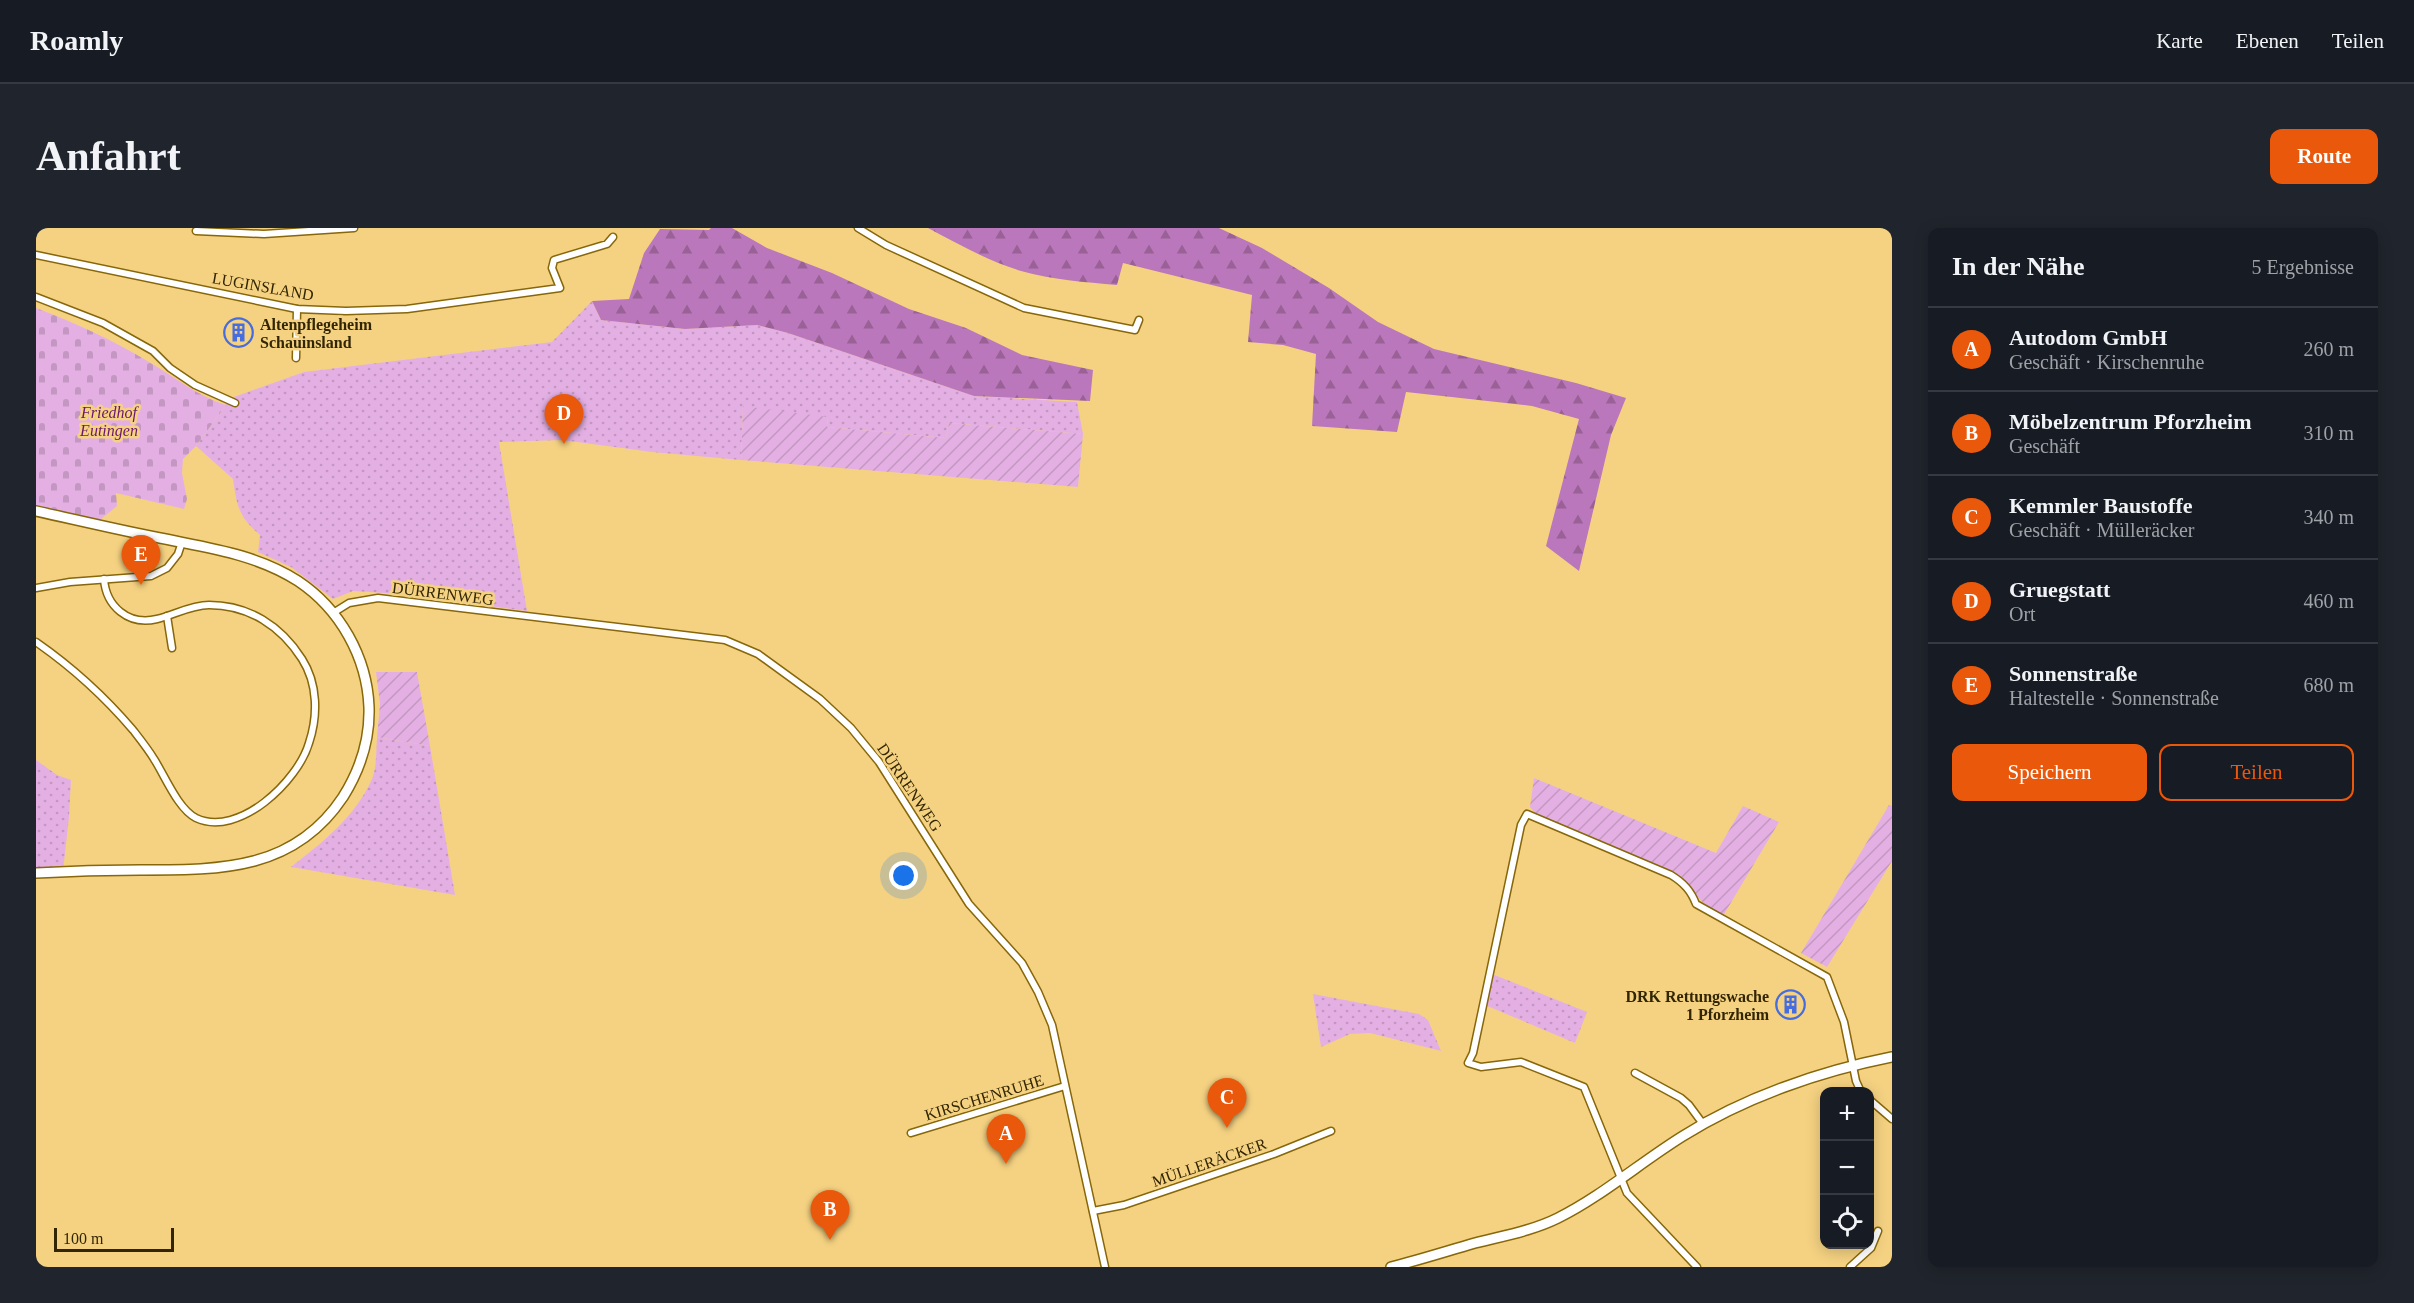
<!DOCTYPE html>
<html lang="de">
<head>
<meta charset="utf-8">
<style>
  :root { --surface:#171b24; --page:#20242c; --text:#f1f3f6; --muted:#9ea1a6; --line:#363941; --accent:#ea580c }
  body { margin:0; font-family:"Times New Roman",serif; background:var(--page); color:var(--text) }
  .controls { position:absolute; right:18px; bottom:18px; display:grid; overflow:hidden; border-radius:12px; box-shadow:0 3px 15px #0003 }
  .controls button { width:54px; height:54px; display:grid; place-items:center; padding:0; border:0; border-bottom:2px solid var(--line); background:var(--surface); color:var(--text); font:30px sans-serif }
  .scale { position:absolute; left:18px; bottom:15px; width:120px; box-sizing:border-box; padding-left:6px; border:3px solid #322502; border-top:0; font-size:16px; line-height:21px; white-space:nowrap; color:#322502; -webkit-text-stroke:4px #f5d282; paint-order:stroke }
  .you { position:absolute; left:868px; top:648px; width:21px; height:21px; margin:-15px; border:4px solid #fff; border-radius:50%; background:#1a73e8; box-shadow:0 0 0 9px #1a73e833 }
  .badge { display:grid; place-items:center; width:39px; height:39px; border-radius:50%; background:var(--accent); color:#fff; font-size:20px; font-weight:700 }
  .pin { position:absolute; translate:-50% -50px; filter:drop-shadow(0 2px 3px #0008) }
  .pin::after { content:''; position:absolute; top:32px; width:21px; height:18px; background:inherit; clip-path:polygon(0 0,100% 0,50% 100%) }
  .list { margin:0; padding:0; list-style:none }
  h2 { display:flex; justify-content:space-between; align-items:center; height:78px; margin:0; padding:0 24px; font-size:26px }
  h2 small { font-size:20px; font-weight:400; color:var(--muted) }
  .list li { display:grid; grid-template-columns:39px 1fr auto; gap:18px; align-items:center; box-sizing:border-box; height:84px; padding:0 24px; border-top:2px solid var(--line) }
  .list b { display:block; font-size:22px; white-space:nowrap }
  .list p { margin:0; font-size:20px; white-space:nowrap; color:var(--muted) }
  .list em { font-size:20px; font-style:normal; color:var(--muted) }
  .actions { display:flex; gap:12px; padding:18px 24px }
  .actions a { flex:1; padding:14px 0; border:2px solid var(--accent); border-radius:12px; text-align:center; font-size:21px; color:var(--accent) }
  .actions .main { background:var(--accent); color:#fff }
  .icon { flex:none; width:33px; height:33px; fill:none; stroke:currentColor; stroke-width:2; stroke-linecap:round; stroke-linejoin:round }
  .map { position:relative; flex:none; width:1856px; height:1039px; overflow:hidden; border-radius:12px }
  header { display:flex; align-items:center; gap:36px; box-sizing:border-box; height:84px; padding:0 30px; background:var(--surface); border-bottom:2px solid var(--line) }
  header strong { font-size:28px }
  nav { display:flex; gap:33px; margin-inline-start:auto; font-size:21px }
  .intro { display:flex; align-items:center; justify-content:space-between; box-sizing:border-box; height:144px; padding:0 36px }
  h1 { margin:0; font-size:42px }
  .button { padding:15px 27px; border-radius:12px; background:var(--accent); color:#fff; font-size:21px; font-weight:700 }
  main { display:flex; gap:36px; padding:0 36px }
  aside { flex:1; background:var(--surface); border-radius:12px; box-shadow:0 3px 15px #0003 }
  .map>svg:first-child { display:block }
  .grass { fill:url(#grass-dots) }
  .forest { fill:url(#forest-firs) }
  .cemetery { fill:url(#cemetery-stones) }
  .garden { fill:url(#garden-furrows) }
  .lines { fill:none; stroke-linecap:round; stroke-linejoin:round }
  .street-casing { stroke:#87670a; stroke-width:9 }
  .secondary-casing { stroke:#87670a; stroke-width:12 }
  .street { stroke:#fff; stroke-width:6 }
  .secondary { stroke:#fff; stroke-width:9 }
  .labels { text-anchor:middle; stroke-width:5; stroke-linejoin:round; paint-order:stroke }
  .street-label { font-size:16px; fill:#322502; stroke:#f5d282 }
  .poi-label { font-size:16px; font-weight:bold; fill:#322502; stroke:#f5d282; text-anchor:start }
  .park-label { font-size:16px; font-style:italic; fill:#6a176d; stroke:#f5d282 }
</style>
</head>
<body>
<header>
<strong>Roamly</strong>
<nav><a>Karte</a><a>Ebenen</a><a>Teilen</a></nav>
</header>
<div class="intro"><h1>Anfahrt</h1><a class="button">Route</a></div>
<main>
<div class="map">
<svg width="1856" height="1039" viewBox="0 0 1856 1039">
  <defs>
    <pattern id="grass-dots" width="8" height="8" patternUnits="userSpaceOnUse" patternTransform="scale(1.5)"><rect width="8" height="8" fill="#e4b0e4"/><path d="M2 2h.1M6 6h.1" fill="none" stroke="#c497c2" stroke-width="1.8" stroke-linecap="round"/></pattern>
    <pattern id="forest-firs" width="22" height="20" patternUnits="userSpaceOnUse" patternTransform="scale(1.5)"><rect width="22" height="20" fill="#b7b"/><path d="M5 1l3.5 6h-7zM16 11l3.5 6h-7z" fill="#996196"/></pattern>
    <pattern id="cemetery-stones" width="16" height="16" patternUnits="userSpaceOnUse" patternTransform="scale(1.5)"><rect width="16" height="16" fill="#e4b0e4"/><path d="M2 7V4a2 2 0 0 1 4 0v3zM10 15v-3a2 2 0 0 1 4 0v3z" fill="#c497c2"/></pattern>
    <pattern id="garden-furrows" width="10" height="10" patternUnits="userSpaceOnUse" patternTransform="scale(1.5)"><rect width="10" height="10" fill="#e4b0e4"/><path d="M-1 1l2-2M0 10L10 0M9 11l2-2" fill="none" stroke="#c497c2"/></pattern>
  </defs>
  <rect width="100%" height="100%" fill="#f5d282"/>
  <g class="grass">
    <path d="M 556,73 L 565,92 L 649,101 L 721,97 L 752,105 L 938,168 L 1041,174 L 1047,206 L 913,195 L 910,210 L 791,199 L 792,190 L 707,179 L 705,232 L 616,224 L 526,212 L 463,214 L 491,383 L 365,366 L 317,363 L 297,371 L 255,339 L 222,324 L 224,307 C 203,289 201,279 197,251 L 160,218 L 195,170 L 268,144 L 516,114 Z"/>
    <path d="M 341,509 L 394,518 L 419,667 L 255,639 C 287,614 319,589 336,551 C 341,539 340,522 341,509 Z"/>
    <path d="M 0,532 L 21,547 L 35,552 L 33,589 L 27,643 L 0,645 Z"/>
    <path d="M 1456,746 L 1551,784 L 1539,815 L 1449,777 Z"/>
    <path d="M 1277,766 L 1383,786 L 1392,792 L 1405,823 L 1334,805 L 1314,806 L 1285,819 Z"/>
  </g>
  <g class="forest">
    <path d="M 675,0 L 696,0 L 731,20 L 796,45 L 873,81 L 930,100 L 986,127 L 1057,142 L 1054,173 L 938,168 L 752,105 L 721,97 L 649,101 L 565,92 L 556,73 L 593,71 L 608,25 L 624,1 L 673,2 Z"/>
    <path d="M 892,0 L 1183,0 L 1226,20 L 1293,60 L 1342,94 L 1398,121 L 1540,155 L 1590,170 L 1575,207 L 1543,343 L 1510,318 L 1543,191 L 1496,178 L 1370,164 L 1361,204 L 1276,198 L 1280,126 L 1247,117 L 1212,114 L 1216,67 L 1087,35 L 1081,57 C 1049,54 1016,52 985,43 C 952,33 922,16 892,0 Z"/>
  </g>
  <path class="cemetery" d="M 0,80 C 40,95 77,112 113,134 C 139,149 161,168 190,177 L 160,218 L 147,231 L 146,245 L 151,271 L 148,281 L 80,265 L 81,278 L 59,296 L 0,283 Z"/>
  <g class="garden">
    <path d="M 707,178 L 792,189 L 791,199 L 910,210 L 913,195 L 1047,206 L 1042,259 L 705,232 Z"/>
    <path d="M 340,444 L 381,444 L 394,518 L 341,509 L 344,476 Z"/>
    <path d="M 1498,550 L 1680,625 L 1707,578 L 1743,594 L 1687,688 L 1670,678 L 1645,651 L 1503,590 L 1494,579 Z"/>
    <path d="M 1853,577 L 1856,578 L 1856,633 L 1791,739 L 1765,725 Z"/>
  </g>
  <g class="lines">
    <defs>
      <g id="street">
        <path d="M 822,0 L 850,17 L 988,80 L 1099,102 L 1103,92"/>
        <path d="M 160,3 L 228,6 L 318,0"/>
        <path d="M 0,27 L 261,81 L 310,83 L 371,81 L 524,60 L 516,40 L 518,32 L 571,16 L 577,9"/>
        <path d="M 0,69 L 67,95 L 117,123 L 134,140 L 159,157 L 199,175"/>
        <path d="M 260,130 L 261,81"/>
        <path d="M 0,360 L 34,354 L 115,348 L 131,340 L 142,326 L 146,314"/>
        <path d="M 297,385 L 313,375 L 342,370 L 689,412 L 722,426 L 784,471 L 815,500 L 843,534 L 933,676 L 986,735 L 1002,764 L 1016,797 L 1069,1039"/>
        <path d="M 131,388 L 136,420"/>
        <path d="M 0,414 C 36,439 68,468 97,502 C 104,511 112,521 118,531 C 129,548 142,581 160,590 C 203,610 262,553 273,515 C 282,488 282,456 266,431 C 245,398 213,377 173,377 C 155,377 138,387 121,391 C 92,398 70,378 68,351"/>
        <path d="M 1599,845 L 1645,870 L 1653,877 L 1667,896"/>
        <path d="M 1834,872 L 1856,891"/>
        <path d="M 875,905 L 1029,858"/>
        <path d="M 1057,983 L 1088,977 L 1238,926 L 1295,903"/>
        <path d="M 1661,1039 L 1591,965 L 1548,859 L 1485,834 L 1445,839 L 1432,835 L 1437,825 L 1485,597 L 1491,586 L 1635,647 C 1648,655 1655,663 1660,676 L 1791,749 L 1808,794 L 1820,853 L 1825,864"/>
        <path d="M 1814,1039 L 1835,1020 L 1842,1003"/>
      </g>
      <g id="secondary">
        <path d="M 0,283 C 41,292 83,302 124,310 C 172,320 220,326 262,353 C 304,381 331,429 333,479 C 334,511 324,542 307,569 C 258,643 184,642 104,642 C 70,642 35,643 0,645"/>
        <path d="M 1355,1039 C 1383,1032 1411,1023 1439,1015 C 1466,1008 1496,1003 1522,990 C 1566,968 1605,934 1647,908 C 1709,869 1785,843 1856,829"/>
      </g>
    </defs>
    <use href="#street" class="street-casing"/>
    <use href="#secondary" class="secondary-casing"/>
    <use href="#street" class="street"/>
    <use href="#secondary" class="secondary"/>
  </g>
  <defs>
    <symbol id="building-ring" viewBox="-11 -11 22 22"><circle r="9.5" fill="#f5d282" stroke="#466de0" stroke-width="1.5"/><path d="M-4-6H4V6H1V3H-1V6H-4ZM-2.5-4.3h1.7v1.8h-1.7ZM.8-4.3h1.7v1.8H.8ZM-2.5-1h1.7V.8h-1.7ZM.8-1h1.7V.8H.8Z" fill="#466de0"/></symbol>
  </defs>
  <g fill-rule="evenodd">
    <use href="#building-ring" x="186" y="88" width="33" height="33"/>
    <use href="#building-ring" x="1738" y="760" width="33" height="33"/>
  </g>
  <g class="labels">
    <g class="street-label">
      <text transform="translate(227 58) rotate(10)" y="6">LUGINSLAND</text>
      <text transform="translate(407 365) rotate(7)" y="6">DÜRRENWEG</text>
      <text transform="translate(874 559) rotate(56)" y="6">DÜRRENWEG</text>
      <text transform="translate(948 869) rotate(-17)" y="6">KIRSCHENRUHE</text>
      <text transform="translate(1173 934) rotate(-19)" y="6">MÜLLERÄCKER</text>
    </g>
    <g class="poi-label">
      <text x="224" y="102">Altenpflegeheim<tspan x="224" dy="18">Schauinsland</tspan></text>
      <text x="1733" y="774" text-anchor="end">DRK Rettungswache<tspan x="1733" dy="18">1 Pforzheim</tspan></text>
    </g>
    <g class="park-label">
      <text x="73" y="190">Friedhof<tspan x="73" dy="18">Eutingen</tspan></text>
    </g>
  </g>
</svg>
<div class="controls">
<button>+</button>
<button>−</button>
<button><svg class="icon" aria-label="locate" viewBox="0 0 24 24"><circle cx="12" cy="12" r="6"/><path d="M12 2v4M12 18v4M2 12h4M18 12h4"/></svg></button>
</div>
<div class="scale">100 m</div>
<div class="you"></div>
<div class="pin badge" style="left:970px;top:936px">A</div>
<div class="pin badge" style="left:794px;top:1012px">B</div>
<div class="pin badge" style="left:1191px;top:900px">C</div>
<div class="pin badge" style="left:528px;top:216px">D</div>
<div class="pin badge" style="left:105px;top:357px">E</div>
</div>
<aside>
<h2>In der Nähe<small>5 Ergebnisse</small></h2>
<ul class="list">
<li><span class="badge">A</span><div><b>Autodom GmbH</b><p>Geschäft · Kirschenruhe</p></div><em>260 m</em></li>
<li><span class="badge">B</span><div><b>Möbelzentrum Pforzheim</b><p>Geschäft</p></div><em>310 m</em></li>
<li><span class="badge">C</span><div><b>Kemmler Baustoffe</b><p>Geschäft · Mülleräcker</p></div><em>340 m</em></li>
<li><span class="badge">D</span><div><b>Gruegstatt</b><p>Ort</p></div><em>460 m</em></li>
<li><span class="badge">E</span><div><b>Sonnenstraße</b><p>Haltestelle · Sonnenstraße</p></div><em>680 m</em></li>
</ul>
<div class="actions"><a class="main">Speichern</a><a>Teilen</a></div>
</aside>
</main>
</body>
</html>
